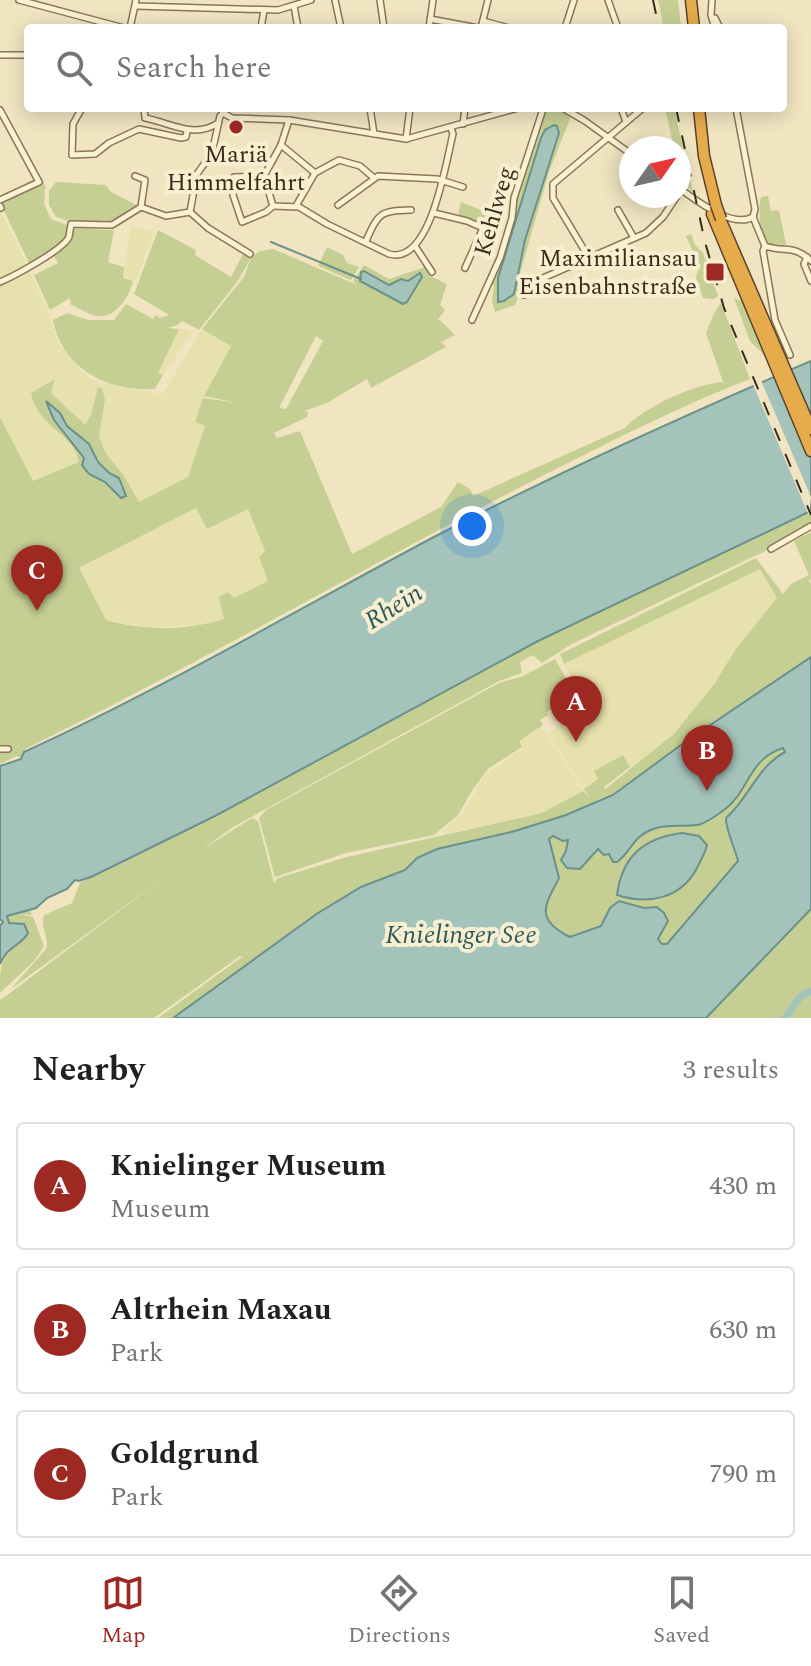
<!DOCTYPE html>
<html lang="en">
<head>
<meta charset="utf-8">
<style>
  :root { --surface:#fff; --page:#f6f6f6; --text:#202124; --muted:#757577; --line:#e0e0e0; --accent:#9e2923 }
  body { margin:0; font-family:Spectral,serif; background:var(--page); color:var(--text) }
  .compass { position:absolute; left:619px; top:136px; width:72px; height:72px; border-radius:50%; background:var(--surface); box-shadow:0 4px 20px #0003; rotate:56deg }
  .you { position:absolute; left:472px; top:526px; width:28px; height:28px; margin:-20px; border:6px solid #fff; border-radius:50%; background:#1a73e8; box-shadow:0 0 0 12px #1a73e833 }
  .badge { display:grid; place-items:center; width:52px; height:52px; border-radius:50%; background:var(--accent); color:#fff; font-size:26px; font-weight:700 }
  .pin { position:absolute; translate:-50% -66px; filter:drop-shadow(0 2px 4px #0008) }
  .pin::after { content:''; position:absolute; top:42px; width:28px; height:24px; background:inherit; clip-path:polygon(0 0,100% 0,50% 100%) }
  .list { margin:0; padding:0; list-style:none }
  h2 { display:flex; justify-content:space-between; align-items:center; height:104px; margin:0; padding:0 32px; font-size:34px }
  h2 small { font-size:26px; font-weight:400; color:var(--muted) }
  .list li { display:grid; grid-template-columns:52px 1fr auto; gap:24px; align-items:center; box-sizing:border-box; height:128px; margin:0 16px 16px; padding:0 16px; border:2px solid var(--line); border-radius:8px }
  .list b { display:block; font-size:30px; white-space:nowrap }
  .list p { margin:0; font-size:26px; white-space:nowrap; color:var(--muted) }
  .list em { font-size:26px; font-style:normal; color:var(--muted) }
  .icon { flex:none; width:44px; height:44px; fill:none; stroke:currentColor; stroke-width:2; stroke-linecap:round; stroke-linejoin:round }
  .map { position:relative; flex:none; width:811px; height:1018px; overflow:hidden }
  .search { position:absolute; background:var(--surface); box-shadow:0 4px 20px #0003; left:24px; right:24px; top:24px; height:88px; display:flex; align-items:center; gap:20px; box-sizing:border-box; padding:0 28px; border-radius:8px; color:var(--muted); font-size:30px }
  .sheet { height:536px; background:var(--surface) }
  nav { display:flex; justify-content:space-around; align-items:center; box-sizing:border-box; height:112px; border-top:2px solid var(--line); background:var(--surface); font-size:22px; color:var(--muted) }
  nav a { display:grid; justify-items:center; gap:4px }
  nav .on { color:var(--accent) }
  .map>svg:first-child { display:block }
  .farmland { fill:#e7e1ad }
  .green { fill:#c5cf94; fill-rule:evenodd }
  .water { fill:#a4c3bb; stroke:#6a918a; stroke-width:2; fill-rule:evenodd }
  .pier { fill:#f1e5c1 }
  .lines { fill:none; stroke-linecap:round; stroke-linejoin:round }
  .stream { stroke:#6a918a; stroke-width:2 }
  .river { stroke:#a4c3bb; stroke-width:7 }
  .minor-casing { stroke:#8b7657; stroke-width:8 }
  .highway-casing { stroke:#59432c; stroke-width:13 }
  .minor { stroke:#fbf2d4; stroke-width:5 }
  .highway { stroke:#e6ab4b; stroke-width:10 }
  .rail { stroke:#3a2c1c; stroke-width:2; stroke-dasharray:14 14; stroke-linecap:butt }
  .highway-bridge-casing { stroke:#59432c; stroke-width:13; stroke-linecap:butt }
  .highway-bridge { stroke:#e6ab4b; stroke-width:10 }
  .poi-dot { fill:#9e2923; stroke:#f8efd1; stroke-width:3 }
  .labels { text-anchor:middle; stroke-width:8; stroke-linejoin:round; paint-order:stroke }
  .poi-label { font-size:24px; fill:#3a2c1c; stroke:#f8efd1 }
  .street-label { font-size:24px; fill:#3a2c1c; stroke:#f8efd1 }
  .water-label { font-size:26px; font-style:italic; fill:#2b5b5a; stroke:#f8efd1 }
</style>
</head>
<body>
<div class="map">
<svg width="811" height="1018" viewBox="0 0 811 1018">
  <rect width="100%" height="100%" fill="#f1e5c1"/>
  <g class="farmland">
    <path d="M 2,214 L 48,310 L 58,343 L 85,375 L 98,383 L 163,394 L 202,329 L 232,345 L 204,396 L 195,421 L 205,426 L 188,477 L 139,503 L 124,476 L 105,452 L 99,436 L 105,401 L 98,388 L 91,415 L 85,425 L 51,393 L 54,379 L 34,408 L 71,445 L 79,456 L 79,463 L 32,481 L 0,417 L 0,215 Z"/>
    <path d="M 131,227 L 154,232 L 136,280 L 123,277 Z"/>
    <path d="M 179,329 L 193,331 L 163,375 L 158,373 Z"/>
    <path d="M 197,507 L 207,529 L 248,509 L 265,552 L 268,581 L 233,598 L 224,619 L 207,624 L 152,628 L 106,620 L 79,569 Z"/>
    <path d="M 760,569 L 777,598 L 735,650 L 715,683 L 674,734 L 655,750 L 631,768 L 623,755 L 594,772 L 599,779 L 584,789 L 548,733 L 592,707 L 564,664 Z"/>
    <path d="M 542,726 L 583,791 L 542,813 L 445,834 L 444,831 L 463,812 L 485,775 L 523,748 L 518,741 Z"/>
  </g>
  <g class="green">
    <path d="M 658,0 L 678,0 L 681,28 L 664,28 Z"/>
    <path d="M 551,108 L 572,114 L 549,172 L 519,277 L 522,287 L 515,305 L 495,312 L 492,300 L 494,286 L 492,284 L 503,257 L 515,203 L 544,113 Z"/>
    <path d="M 665,108 L 674,108 L 693,192 L 681,182 L 679,148 L 674,148 Z"/>
    <path d="M 43,181 L 46,188 L 39,192 L 45,189 L 44,204 L 51,219 L 67,225 C 68,247 46,254 29,263 L 0,202 Z"/>
    <path d="M 56,182 L 106,185 L 111,192 L 139,206 L 114,223 L 69,221 L 56,217 L 49,205 L 49,191 Z"/>
    <path d="M 768,196 L 771,211 L 779,210 L 786,245 L 770,244 C 759,233 758,212 761,197 Z"/>
    <path d="M 461,202 L 500,218 L 494,231 L 458,216 Z"/>
    <path d="M 72,228 L 114,230 L 108,262 L 124,267 L 123,278 L 133,281 C 130,296 115,319 97,316 C 89,315 79,308 71,305 L 70,298 L 50,310 L 34,275 L 58,263 L 54,256 C 66,248 71,243 72,228 Z"/>
    <path d="M 158,230 L 196,250 L 195,255 L 231,277 L 244,252 L 251,257 L 260,251 L 273,249 L 357,285 L 353,281 L 364,265 L 389,279 L 425,267 L 430,276 L 447,284 L 440,305 L 445,310 L 437,321 L 440,320 L 455,335 L 442,342 L 439,340 L 446,347 L 371,388 L 367,379 L 327,403 L 304,411 L 308,412 L 307,417 L 274,433 L 277,438 L 300,431 L 352,554 L 441,507 L 458,482 L 470,489 L 473,496 L 625,428 C 644,407 694,384 723,382 L 706,333 L 714,313 L 721,303 L 750,379 C 682,405 614,440 548,473 C 371,563 203,662 25,749 L 23,759 L 17,756 L 0,764 L 0,417 L 33,481 L 79,462 C 75,434 37,427 31,393 L 55,379 L 51,393 L 85,425 L 91,415 L 98,387 L 102,389 L 105,400 L 99,436 L 105,452 L 124,476 L 139,502 L 188,477 L 205,426 L 195,422 L 203,398 L 238,403 L 204,396 L 231,346 L 202,329 L 244,277 L 251,258 L 237,282 L 199,330 L 182,321 L 178,325 L 167,328 L 179,329 L 158,373 L 163,375 L 155,389 C 108,392 62,369 53,320 L 67,313 L 88,320 L 114,320 L 126,304 L 153,319 L 155,315 L 160,318 L 169,315 L 134,294 ZM 316,336 L 323,341 L 286,409 L 279,408 ZM 196,508 L 207,529 L 248,509 L 265,551 L 259,557 L 268,581 L 234,598 L 228,592 L 219,597 L 224,619 C 185,631 146,631 106,620 L 79,568 Z"/>
    <path d="M 691,234 L 695,245 L 703,253 L 718,296 L 714,299 L 703,298 L 696,278 L 699,266 L 686,236 Z"/>
    <path d="M 327,247 L 343,255 L 347,263 L 359,267 L 351,280 L 318,266 Z"/>
    <path d="M 734,298 L 743,302 L 766,357 L 750,341 Z"/>
    <path d="M 811,511 L 811,524 L 771,548 L 570,645 L 542,663 L 533,655 L 520,662 L 522,673 L 499,681 L 233,827 L 11,989 L 46,949 C 50,937 39,927 44,915 L 72,903 L 80,883 L 215,816 L 538,641 Z"/>
    <path d="M 811,532 L 811,580 L 808,579 L 811,584 L 811,1018 L 591,1018 L 417,858 L 405,870 L 361,887 L 318,913 L 173,1018 L 158,1018 L 242,957 L 240,956 L 154,1018 L 0,1018 L 0,1000 L 6,996 L 195,854 L 252,818 L 258,821 L 274,883 L 278,878 L 347,857 L 542,813 L 583,791 L 590,798 L 584,789 L 598,779 L 594,771 L 623,755 L 630,767 L 604,787 L 605,789 L 674,734 L 715,683 L 735,650 L 777,598 L 760,569 L 564,664 L 560,654 L 756,558 L 783,594 L 791,584 L 809,575 L 794,541 Z"/>
    <path d="M 555,659 L 568,682 L 556,690 L 563,701 L 547,712 L 548,715 L 540,720 L 543,725 L 519,741 L 522,747 L 489,768 L 473,789 L 458,815 L 434,835 L 346,853 L 275,877 L 259,818 L 266,810 L 499,683 L 523,676 Z"/>
    <path d="M 17,911 L 30,911 L 32,915 L 19,914 L 33,917 L 44,946 L 35,960 L 0,993 C 0,962 0,955 26,937 L 15,922 L 9,924 L 6,918 Z"/>
  </g>
  <g class="water">
    <path d="M 554,125 L 557,126 L 559,133 L 525,240 L 514,294 L 504,301 L 498,302 L 498,278 L 541,138 L 545,130 Z"/>
    <path d="M 364,271 L 389,285 L 401,279 L 408,281 L 420,273 L 422,277 L 407,302 L 403,304 L 360,281 L 361,272 Z"/>
    <path d="M 811,361 L 811,511 L 538,641 L 215,816 L 91,877 L 79,881 L 75,880 L 67,889 L 47,898 L 36,908 L 7,916 L 9,923 L 24,924 L 28,933 C 21,946 7,946 0,964 L 0,926 L 3,922 L 0,919 L 0,766 L 21,759 L 24,752 C 164,688 297,610 432,538 C 556,473 683,416 811,361 Z"/>
    <path d="M 46,401 L 60,413 L 67,426 L 89,444 L 98,462 L 109,473 L 119,478 L 126,496 L 121,498 L 105,482 L 89,474 L 82,465 L 84,458 L 54,420 Z"/>
    <path d="M 811,657 L 811,909 L 706,1018 L 173,1018 L 318,913 L 361,887 L 405,870 L 417,858 L 437,849 L 515,831 L 566,815 L 613,795 L 685,742 ZM 783,748 L 785,752 C 757,767 749,798 726,818 C 725,828 735,848 738,861 L 667,944 L 662,944 L 658,939 L 668,921 L 664,913 L 657,907 L 644,908 L 619,901 L 610,908 L 601,926 L 570,937 C 534,919 545,905 559,878 L 549,839 L 553,836 L 563,841 L 568,840 L 566,851 L 561,860 L 567,868 L 580,869 L 598,849 L 604,855 L 609,854 L 613,862 L 617,862 C 631,852 633,836 653,829 C 668,824 682,827 697,825 C 706,824 717,815 724,810 C 749,792 748,759 783,748 Z"/>
    <path d="M 682,833 L 699,836 L 707,845 C 705,854 701,859 697,868 C 681,899 648,905 617,895 C 622,856 644,838 682,833 Z"/>
  </g>
  <path class="pier" d="M 760,378 L 811,497 L 809,516 L 752,382 Z"/>
  <g class="lines">
    <path class="stream" d="M 271,242 L 361,279"/>
    <path class="river" d="M 785,1018 L 801,996 L 811,991"/>
    <defs>
      <g id="minor">
        <path d="M 19,0 L 124,28"/>
        <path d="M 335,0 L 341,28"/>
        <path d="M 380,0 L 384,28"/>
        <path d="M 608,0 L 618,28"/>
        <path d="M 712,0 L 711,15 L 715,28"/>
        <path d="M 136,6 L 278,10 L 311,0"/>
        <path d="M 294,6 L 298,28"/>
        <path d="M 715,18 L 720,28"/>
        <path d="M 430,19 L 478,28"/>
        <path d="M 483,21 L 509,28"/>
        <path d="M 130,28 L 136,0"/>
        <path d="M 261,28 L 264,10"/>
        <path d="M 429,28 L 433,0"/>
        <path d="M 481,28 L 488,0"/>
        <path d="M 565,28 L 574,0"/>
        <path d="M 0,55 L 28,55"/>
        <path d="M 82,108 L 73,124 L 72,155 L 95,154 L 109,143 L 139,129 L 181,138 L 186,137 L 187,131"/>
        <path d="M 144,108 L 145,118 C 171,123 194,139 218,123"/>
        <path d="M 370,108 L 374,134"/>
        <path d="M 563,108 L 585,121 L 631,154"/>
        <path d="M 621,108 L 626,122"/>
        <path d="M 736,108 L 755,209 L 753,217 L 765,246 L 763,251 L 775,320 L 790,355"/>
        <path d="M 0,110 L 39,182 L 0,200"/>
        <path d="M 223,113 L 232,118 L 289,120 L 406,139 L 518,108"/>
        <path d="M 463,124 L 465,108"/>
        <path d="M 406,139 L 410,108"/>
        <path d="M 281,145 L 315,173"/>
        <path d="M 135,176 L 145,180 L 141,207"/>
        <path d="M 264,176 L 234,177 L 233,195 L 242,222 L 266,212 L 273,206"/>
        <path d="M 679,188 C 696,200 732,229 753,217"/>
        <path d="M 338,205 L 378,176 L 437,179 L 463,187"/>
        <path d="M 0,206 L 1,208"/>
        <path d="M 273,206 L 299,207 L 327,224 L 389,254 C 431,266 446,161 453,134 L 451,128"/>
        <path d="M 273,206 L 264,176 L 281,145 L 289,120"/>
        <path d="M 296,206 L 315,173 L 339,160 L 360,166 L 374,178"/>
        <path d="M 141,207 L 166,216 L 190,212"/>
        <path d="M 618,210 L 634,238"/>
        <path d="M 190,212 L 197,174 L 212,153 L 220,116 L 223,113"/>
        <path d="M 190,212 L 208,228 L 250,254"/>
        <path d="M 434,213 L 467,221 L 483,228 L 465,268"/>
        <path d="M 366,241 C 379,212 380,211 411,210"/>
        <path d="M 415,246 L 432,272"/>
        <path d="M 765,246 C 786,253 793,244 811,261"/>
        <path d="M 807,257 L 804,264 L 811,281"/>
        <path d="M 589,258 L 553,198 L 553,184 L 643,108"/>
        <path d="M 0,282 C 14,276 63,250 69,237 C 69,236 71,225 71,224 L 112,225 L 141,207"/>
        <path d="M 524,295 L 524,287 L 527,285 L 646,233 L 663,217 L 677,196"/>
        <path d="M 472,320 L 500,258 L 512,218 L 514,198 L 543,109"/>
        <path d="M 771,549 L 811,526"/>
        <path d="M 0,749 L 8,749"/>
      </g>
      <g id="highway">
        <path d="M 691,0 L 694,28"/>
        <path d="M 699,108 L 704,156 L 716,205"/>
        <path d="M 712,214 L 811,451"/>
        <path d="M 721,221 L 811,429"/>
      </g>
    </defs>
    <use href="#minor" class="minor-casing"/>
    <use href="#highway" class="highway-casing"/>
    <use href="#minor" class="minor"/>
    <use href="#highway" class="highway"/>
    <g class="rail">
      <path d="M 653,0 L 659,28"/>
      <path d="M 676,108 L 705,242 L 724,308 L 811,515"/>
    </g>
    <defs>
      <path id="highway-bridge" d="M 716,205 L 721,219"/>
    </defs>
    <use href="#highway-bridge" class="highway-bridge-casing"/>
    <use href="#highway-bridge" class="highway-bridge"/>
  </g>
  <g class="poi-dot">
    <circle cx="236" cy="127" r="8"/>
    <rect x="705" y="262" width="20" height="20" rx="4"/>
  </g>
  <g class="labels">
    <g class="poi-label">
      <text x="236" y="162">Mariä<tspan x="236" dy="28">Himmelfahrt</tspan></text>
      <text x="697" y="266" text-anchor="end">Maximiliansau<tspan x="697" dy="28">Eisenbahnstraße</tspan></text>
    </g>
    <g class="street-label">
      <text transform="translate(494 211) rotate(-74)" y="8">Kehlweg</text>
    </g>
    <g class="water-label">
      <text transform="translate(393 606) rotate(-32)" y="9">Rhein</text>
      <text x="461" y="943">Knielinger See</text>
    </g>
  </g>
</svg>
<svg class="compass" viewBox="-18 -18 36 36"><path d="M0-13l5 13h-10z" fill="#e53935"/><path d="M0 13l5-13h-10z" fill="#757577"/></svg>
<div class="you"></div>
<div class="pin badge" style="left:576px;top:742px">A</div>
<div class="pin badge" style="left:707px;top:791px">B</div>
<div class="pin badge" style="left:37px;top:611px">C</div>
<div class="search"><svg class="icon" aria-label="search" viewBox="0 0 24 24"><circle cx="10" cy="10" r="6"/><path d="M15 15l6 6"/></svg>Search here</div>
</div>
<section class="sheet">
<h2>Nearby<small>3 results</small></h2>
<ul class="list">
<li><span class="badge">A</span><div><b>Knielinger Museum</b><p>Museum</p></div><em>430 m</em></li>
<li><span class="badge">B</span><div><b>Altrhein Maxau</b><p>Park</p></div><em>630 m</em></li>
<li><span class="badge">C</span><div><b>Goldgrund</b><p>Park</p></div><em>790 m</em></li>
</ul>
</section>
<nav>
<a class="on"><svg class="icon" aria-label="map" viewBox="0 0 24 24"><path d="M3 6l6-2 6 2 6-2v14l-6 2-6-2-6 2zM9 4v14M15 6v14"/></svg>Map</a>
<a><svg class="icon" aria-label="directions" viewBox="0 0 24 24"><path d="M12 3l9 9-9 9-9-9zM9 14v-3h6M13 9l2 2-2 2"/></svg>Directions</a>
<a><svg class="icon" aria-label="saved" viewBox="0 0 24 24"><path d="M7 4h10v16l-5-4-5 4z"/></svg>Saved</a>
</nav>
</body>
</html>
